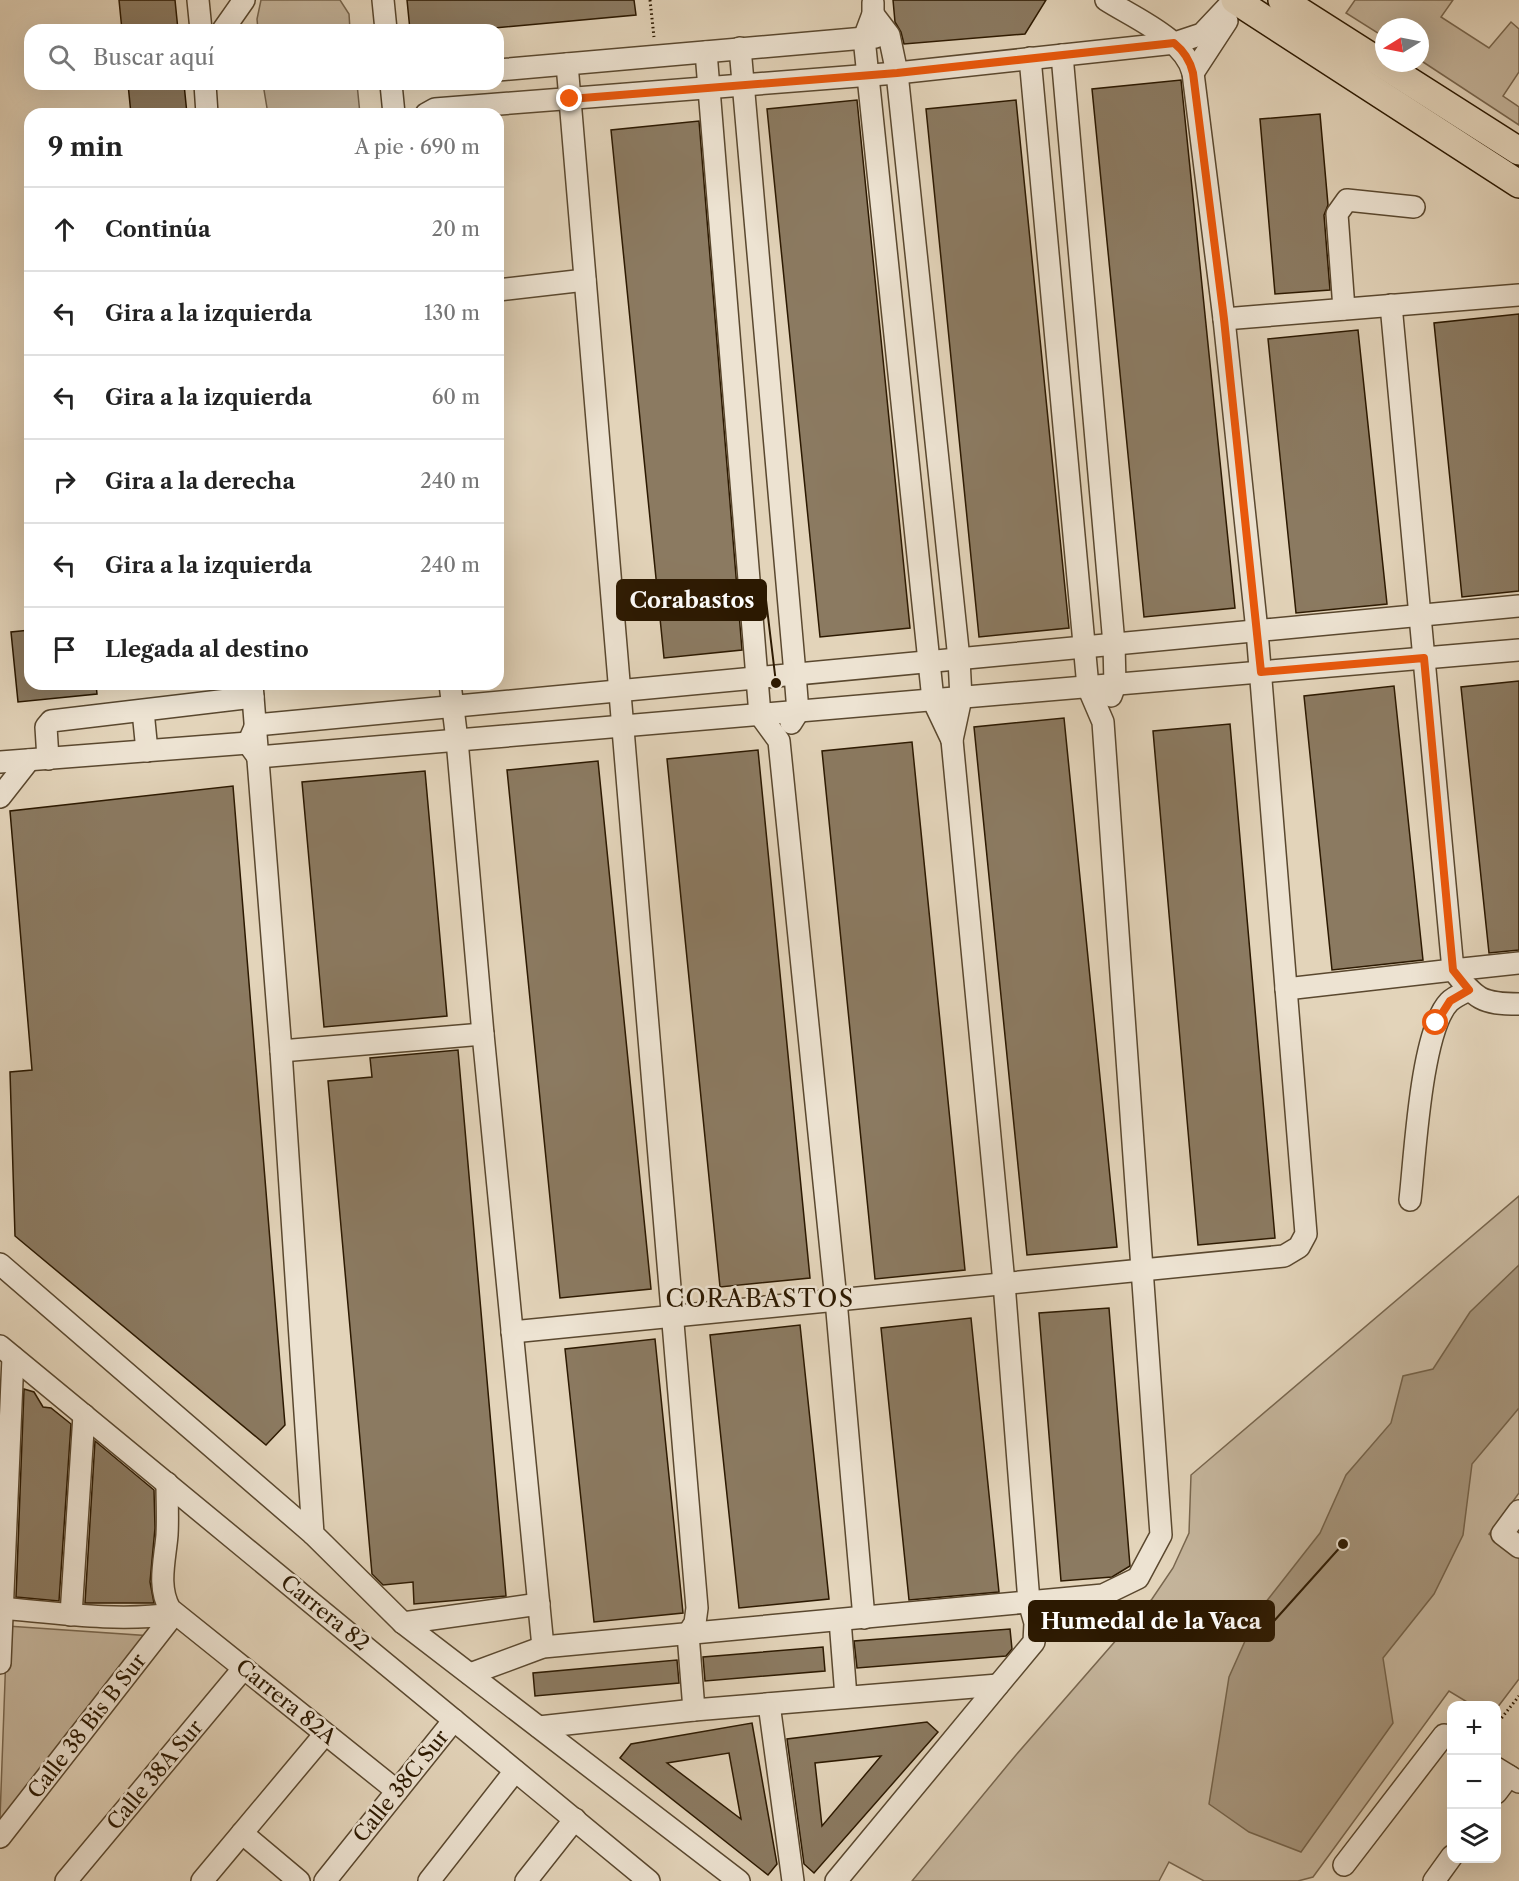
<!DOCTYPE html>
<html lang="es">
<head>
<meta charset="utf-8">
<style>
  :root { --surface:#fff; --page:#f6f6f6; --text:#222; --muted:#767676; --line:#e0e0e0 }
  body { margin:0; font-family:"Libre Caslon Text",serif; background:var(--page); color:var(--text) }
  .controls { position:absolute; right:18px; bottom:18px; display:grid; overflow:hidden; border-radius:12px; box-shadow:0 6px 24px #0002 }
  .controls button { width:54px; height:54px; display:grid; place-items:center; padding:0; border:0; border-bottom:2px solid var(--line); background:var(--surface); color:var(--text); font:30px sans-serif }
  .compass { position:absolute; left:1375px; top:18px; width:54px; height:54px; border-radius:50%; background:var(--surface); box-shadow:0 6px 24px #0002; rotate:260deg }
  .stop { position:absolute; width:18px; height:18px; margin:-14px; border:4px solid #ea580c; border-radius:50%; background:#fff }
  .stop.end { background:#ea580c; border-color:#fff; box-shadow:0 2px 6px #0008 }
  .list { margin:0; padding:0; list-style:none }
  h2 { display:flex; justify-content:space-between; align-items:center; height:78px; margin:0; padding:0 24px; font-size:26px }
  h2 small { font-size:20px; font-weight:400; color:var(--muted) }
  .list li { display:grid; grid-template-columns:39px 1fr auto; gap:18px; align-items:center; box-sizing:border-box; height:84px; padding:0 24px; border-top:2px solid var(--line) }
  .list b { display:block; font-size:22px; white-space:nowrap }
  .list em { font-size:20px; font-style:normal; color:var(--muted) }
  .icon { flex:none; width:33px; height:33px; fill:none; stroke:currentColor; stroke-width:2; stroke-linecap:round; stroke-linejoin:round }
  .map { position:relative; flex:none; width:1519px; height:1881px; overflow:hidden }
  .search { position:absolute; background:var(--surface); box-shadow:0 6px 24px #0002; left:24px; top:24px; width:480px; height:66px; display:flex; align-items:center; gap:15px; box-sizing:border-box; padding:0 21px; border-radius:18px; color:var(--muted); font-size:22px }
  .panel { position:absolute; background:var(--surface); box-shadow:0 6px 24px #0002; left:24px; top:108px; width:480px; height:582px; border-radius:18px }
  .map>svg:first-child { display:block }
  .green { fill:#c4b49b; stroke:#78664e; stroke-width:1.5 }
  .water { fill:#a5947b; stroke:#75634a; stroke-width:1.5 }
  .building { fill:#8b7a61; stroke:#2c1901; stroke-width:1.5; fill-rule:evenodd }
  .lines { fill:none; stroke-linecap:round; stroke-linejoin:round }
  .minor-casing { stroke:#5a482f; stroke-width:24 }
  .major-casing { stroke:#2c1901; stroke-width:30 }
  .path { stroke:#2c1901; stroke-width:3; stroke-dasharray:1.5 3; stroke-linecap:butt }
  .minor { stroke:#ede3d2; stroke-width:21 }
  .major { stroke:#e3d4ba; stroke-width:27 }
  .route { stroke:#ea580c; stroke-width:8 }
  .labels { text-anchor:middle; stroke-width:5; stroke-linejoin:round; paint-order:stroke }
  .street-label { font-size:21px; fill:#2c1901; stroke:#ede3d2 }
  .quarter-label { font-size:24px; letter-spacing:1.5px; fill:#2c1901; stroke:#ede3d2 }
  .leader { fill:none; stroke:#2c1901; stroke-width:2 }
  .callout-dot { fill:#2c1901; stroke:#ede3d2; stroke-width:2 }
  .callout { fill:#2c1901; stroke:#2c1901; stroke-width:2 }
  .callout-label { font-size:22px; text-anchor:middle; font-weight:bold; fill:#fff }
</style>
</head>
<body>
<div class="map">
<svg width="1519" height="1881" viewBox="0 0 1519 1881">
  <rect width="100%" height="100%" fill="#e3d4ba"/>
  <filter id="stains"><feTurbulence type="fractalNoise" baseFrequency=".00333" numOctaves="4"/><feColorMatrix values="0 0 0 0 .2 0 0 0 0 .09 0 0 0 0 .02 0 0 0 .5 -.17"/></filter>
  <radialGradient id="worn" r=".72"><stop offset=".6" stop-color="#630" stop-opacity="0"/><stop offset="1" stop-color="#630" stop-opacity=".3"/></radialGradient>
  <g class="green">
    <path d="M 261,0 L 340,0 L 349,14 L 350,30 L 258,30 L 257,19 Z"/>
    <path d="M 1355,0 L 1453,0 L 1441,17 L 1489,48 L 1511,22 L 1519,29 L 1519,72 L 1503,96 L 1519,107 L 1519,125 L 1420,60 L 1420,27 L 1384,27 L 1384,37 L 1346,13 Z"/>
    <path d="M 263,84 L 357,84 L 360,114 L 268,114 Z"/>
    <path d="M 1519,1196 L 1519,1493 L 1489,1534 L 1519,1556 L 1519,1679 L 1497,1708 L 1496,1706 L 1472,1705 L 1449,1691 L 1313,1877 L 1298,1881 L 1204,1881 L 1169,1862 L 1159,1881 L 912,1881 L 1016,1755 L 1152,1599 L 1173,1568 L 1189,1533 L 1191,1475 Z"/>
    <path d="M 7,1626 L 152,1636 L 0,1829 L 0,1818 Z"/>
  </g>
  <path class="water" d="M 1519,1265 L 1519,1408 L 1472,1464 L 1463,1535 L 1434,1594 L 1383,1658 L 1393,1723 L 1301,1852 L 1249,1832 L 1209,1804 L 1229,1677 L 1258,1612 L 1320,1533 L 1346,1475 L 1391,1423 L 1403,1376 L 1433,1369 L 1470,1312 Z"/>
  <g class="building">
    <path d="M 119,0 L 175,0 L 178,30 L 122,30 Z"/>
    <path d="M 407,0 L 634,0 L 636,15 L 473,30 L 410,30 Z"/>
    <path d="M 893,0 L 1046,0 L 1025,34 L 904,44 L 901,32 L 895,22 Z"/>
    <path d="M 1181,80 L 1235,608 L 1144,617 L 1092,89 Z"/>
    <path d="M 128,84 L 184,84 L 187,114 L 131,114 Z"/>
    <path d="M 857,100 L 910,628 L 820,637 L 767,109 Z"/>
    <path d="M 1016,100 L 1069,628 L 979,637 L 926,109 Z"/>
    <path d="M 1320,114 L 1328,205 L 1324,215 L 1330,290 L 1275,294 L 1260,119 Z"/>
    <path d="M 699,121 L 742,650 L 664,658 L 611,130 Z"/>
    <path d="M 1519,314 L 1519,591 L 1462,597 L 1434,323 Z"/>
    <path d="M 1358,330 L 1387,604 L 1296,613 L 1268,339 Z"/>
    <path d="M 30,630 L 30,684 L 96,684 L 97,694 L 18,702 L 11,632 Z"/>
    <path d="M 1519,681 L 1519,950 L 1489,953 L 1461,687 Z"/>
    <path d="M 1394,686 L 1423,960 L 1332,970 L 1304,696 Z"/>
    <path d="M 1064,718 L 1117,1247 L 1027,1255 L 974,727 Z"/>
    <path d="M 1230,724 L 1275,1238 L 1198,1245 L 1153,731 Z"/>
    <path d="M 912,742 L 965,1270 L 875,1279 L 822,751 Z"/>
    <path d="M 758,750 L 810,1278 L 720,1287 L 667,759 Z"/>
    <path d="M 598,761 L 651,1289 L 560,1298 L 507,770 Z"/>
    <path d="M 425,771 L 447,1016 L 324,1027 L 302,782 Z"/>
    <path d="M 233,786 L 285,1425 L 266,1445 L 15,1236 L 10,1072 L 32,1070 L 10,811 Z"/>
    <path d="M 458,1050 L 506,1596 L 414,1604 L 413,1582 L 383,1585 L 372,1574 L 328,1081 L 372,1077 L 370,1058 Z"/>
    <path d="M 1109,1308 L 1130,1566 L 1112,1577 L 1061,1581 L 1039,1313 Z"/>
    <path d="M 971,1318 L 999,1592 L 909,1600 L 881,1328 Z"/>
    <path d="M 800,1325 L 829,1599 L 739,1608 L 710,1335 Z"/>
    <path d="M 655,1339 L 683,1613 L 594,1622 L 565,1349 Z"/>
    <path d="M 24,1389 L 34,1392 L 43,1407 L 51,1408 L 71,1424 L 59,1601 L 16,1597 Z"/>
    <path d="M 95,1441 L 154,1490 L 155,1528 L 150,1582 L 154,1603 L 85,1603 Z"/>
    <path d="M 1010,1629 L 1012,1649 L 1006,1656 L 857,1668 L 854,1641 Z"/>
    <path d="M 823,1647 L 825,1671 L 705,1681 L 703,1657 Z"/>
    <path d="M 677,1660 L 679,1683 L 535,1696 L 533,1673 Z"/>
    <path d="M 927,1722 L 938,1732 L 814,1873 L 804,1864 L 787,1739 ZM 881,1756 L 822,1826 L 815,1763 Z"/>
    <path d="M 752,1723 L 777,1864 L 768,1875 L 620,1758 L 631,1744 ZM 729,1753 L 741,1819 L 667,1763 Z"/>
  </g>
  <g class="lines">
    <defs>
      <g id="minor">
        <path d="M 198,0 L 201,30"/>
        <path d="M 383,0 L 386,30"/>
        <path d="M 873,3 L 873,14 L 864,38 L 933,700 L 952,740"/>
        <path d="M 223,30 L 244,0"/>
        <path d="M 740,48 L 795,674 L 798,712 L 791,723"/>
        <path d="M 706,52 L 760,715 L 779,741 L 836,1300 L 864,1618"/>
        <path d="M 1062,55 L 1114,644 L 1115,685 L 1111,696"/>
        <path d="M 567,64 L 697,1608 L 695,1623 L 688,1634 L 694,1710"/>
        <path d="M 498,70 L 876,37"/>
        <path d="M 1193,73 L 1227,21"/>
        <path d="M 205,84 L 207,114"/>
        <path d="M 391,84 L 394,114"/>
        <path d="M 426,114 L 435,109 L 897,73 L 1175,43 L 1202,34 L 1234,0"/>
        <path d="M 498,290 L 585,280"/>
        <path d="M 1391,305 L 1453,970 L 1519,963"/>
        <path d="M 1344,309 L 1337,214 L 1347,200 L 1414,207"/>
        <path d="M 1224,319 L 1519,295"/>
        <path d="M 252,684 L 281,1051 L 313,1534 L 403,1623 L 739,1881"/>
        <path d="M 450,684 L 457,740 L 483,1034 L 543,1647"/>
        <path d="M 143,711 L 147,751"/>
        <path d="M 250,739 L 256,725 L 1519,606"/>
        <path d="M 250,746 L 258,757 L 1519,650"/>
        <path d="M 48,759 L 46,727 L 51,721 L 253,697"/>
        <path d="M 0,762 L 248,743"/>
        <path d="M 0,797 L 29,760"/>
        <path d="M 1286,989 L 1453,970 C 1476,999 1481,1004 1519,1004"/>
        <path d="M 281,1051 L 483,1034"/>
        <path d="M 1410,1200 C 1415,1156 1421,1031 1449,1002 C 1454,997 1463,993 1469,990"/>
        <path d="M 0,1264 L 313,1534"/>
        <path d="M 512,1332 L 1284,1256 L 1299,1247 L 1306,1234 L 1257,631 L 1224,319 L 1193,73 C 1185,39 1134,18 1106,0"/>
        <path d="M 0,1346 L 649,1881"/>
        <path d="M 167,1483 C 167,1501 168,1518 167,1535 C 165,1560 157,1587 170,1609 L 397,1791"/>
        <path d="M 1519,1511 L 1502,1534 L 1519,1547"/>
        <path d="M 0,1608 C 58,1613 116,1622 174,1614"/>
        <path d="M 71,1615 L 84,1415"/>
        <path d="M 840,1620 L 846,1697"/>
        <path d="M 403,1623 L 539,1604"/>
        <path d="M 0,1663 L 13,1357"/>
        <path d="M 470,1674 L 543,1647 L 1103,1595 L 1138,1578 L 1161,1535 L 1103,722 L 1088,687 L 1030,58"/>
        <path d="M 769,1704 L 793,1881"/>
        <path d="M 539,1727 L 694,1710 L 998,1685"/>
        <path d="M 1496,1768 L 1519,1782"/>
        <path d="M 1496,1793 L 1509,1776"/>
        <path d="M 242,1833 L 299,1881"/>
        <path d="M 0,1837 L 174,1614"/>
        <path d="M 1344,1865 L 1444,1735 L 1452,1739"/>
        <path d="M 66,1881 L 243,1669"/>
        <path d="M 202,1881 L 325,1734"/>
        <path d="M 325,1881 L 454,1720"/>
        <path d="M 429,1881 L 515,1771"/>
        <path d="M 526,1881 L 575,1819"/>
        <path d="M 836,1881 L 1034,1642 L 1035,1623 L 1029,1602 L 1004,1283 L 952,740 L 961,698 L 959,659 L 897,73 L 889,35 L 873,14"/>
        <path d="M 1434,1881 L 1452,1856"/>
      </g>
      <g id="major">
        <path d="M 1235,0 L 1519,184"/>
        <path d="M 1282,0 L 1519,151"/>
      </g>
    </defs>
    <use href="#minor" class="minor-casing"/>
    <use href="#major" class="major-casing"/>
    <g class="path">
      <path d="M 650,0 L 654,37"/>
      <path d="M 1496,1725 L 1519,1696"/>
    </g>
    <use href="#minor" class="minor"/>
    <use href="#major" class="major"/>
  </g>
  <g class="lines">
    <path class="route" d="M 570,99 L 897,73 L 1174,43 C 1184,51 1190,60 1193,73 L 1224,319 L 1261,672 L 1424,658 L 1453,970 L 1469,990 L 1450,1001 L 1436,1023"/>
  </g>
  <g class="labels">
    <g class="street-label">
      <text transform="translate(325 1613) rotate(39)" y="7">Carrera 82</text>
      <text transform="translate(286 1702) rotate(39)" y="7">Carrera 82A</text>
      <text transform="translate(87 1726) rotate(-52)" y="7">Calle 38 Bis B Sur</text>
      <text transform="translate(155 1775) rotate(-50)" y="7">Calle 38A Sur</text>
      <text transform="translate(401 1786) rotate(-51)" y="7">Calle 38C Sur</text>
    </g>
    <g class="quarter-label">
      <text x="760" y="1307">CORABASTOS</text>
    </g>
  </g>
  <path class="leader" d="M776 683L766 600M1343 1544L1274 1621"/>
  <g class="callout-dot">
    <circle cx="776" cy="683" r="6"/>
    <circle cx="1343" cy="1544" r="6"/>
  </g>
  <g class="callout">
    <rect x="617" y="580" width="149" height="40" rx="6"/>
    <rect x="1029" y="1601" width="245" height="40" rx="6"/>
  </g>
  <g class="callout-label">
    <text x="692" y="608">Corabastos</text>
    <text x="1151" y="1629">Humedal de la Vaca</text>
  </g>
  <rect width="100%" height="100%" filter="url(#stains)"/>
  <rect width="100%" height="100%" fill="url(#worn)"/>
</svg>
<div class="controls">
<button>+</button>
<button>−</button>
<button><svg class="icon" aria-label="layers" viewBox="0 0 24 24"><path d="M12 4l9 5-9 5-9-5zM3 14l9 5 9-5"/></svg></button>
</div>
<svg class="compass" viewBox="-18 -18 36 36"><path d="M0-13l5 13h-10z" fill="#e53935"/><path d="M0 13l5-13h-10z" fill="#767676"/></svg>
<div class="stop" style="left:1436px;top:1023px"></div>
<div class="stop end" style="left:570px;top:99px"></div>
<div class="search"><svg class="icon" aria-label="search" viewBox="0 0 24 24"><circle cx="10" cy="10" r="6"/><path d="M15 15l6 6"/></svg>Buscar aquí</div>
<section class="panel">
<h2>9 min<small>A pie · 690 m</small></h2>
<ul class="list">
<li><svg class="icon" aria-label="ahead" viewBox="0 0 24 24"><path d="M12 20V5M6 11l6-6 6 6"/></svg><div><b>Continúa</b></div><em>20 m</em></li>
<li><svg class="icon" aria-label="left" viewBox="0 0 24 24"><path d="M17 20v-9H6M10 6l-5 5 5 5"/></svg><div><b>Gira a la izquierda</b></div><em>130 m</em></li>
<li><svg class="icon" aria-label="left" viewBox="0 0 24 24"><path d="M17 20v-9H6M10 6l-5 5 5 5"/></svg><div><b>Gira a la izquierda</b></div><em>60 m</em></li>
<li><svg class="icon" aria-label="right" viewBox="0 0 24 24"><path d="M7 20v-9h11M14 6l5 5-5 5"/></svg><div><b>Gira a la derecha</b></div><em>240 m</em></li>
<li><svg class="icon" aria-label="left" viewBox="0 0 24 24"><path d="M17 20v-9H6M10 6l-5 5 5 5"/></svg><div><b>Gira a la izquierda</b></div><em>240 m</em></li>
<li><svg class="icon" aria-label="arrive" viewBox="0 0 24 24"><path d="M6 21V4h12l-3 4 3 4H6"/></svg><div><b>Llegada al destino</b></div></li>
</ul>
</section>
</div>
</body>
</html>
